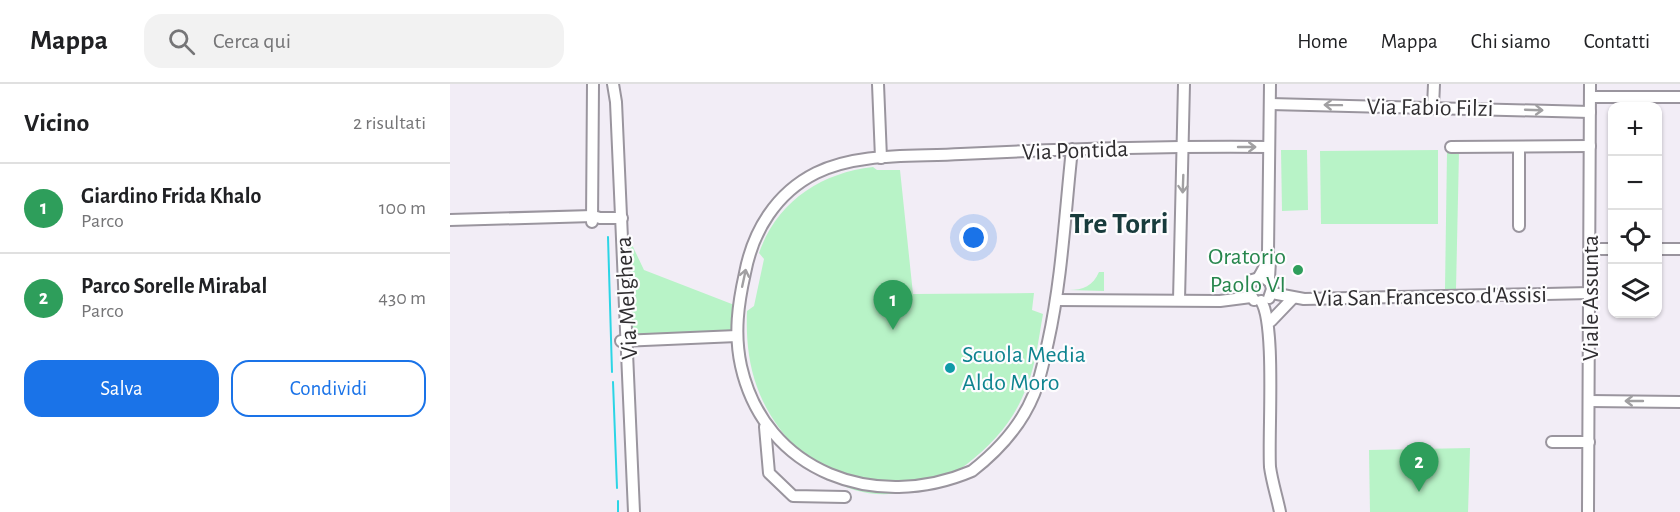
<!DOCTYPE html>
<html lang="it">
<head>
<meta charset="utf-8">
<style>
  :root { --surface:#fff; --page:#f2f2f2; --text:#202124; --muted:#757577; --line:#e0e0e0; --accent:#1a73e8 }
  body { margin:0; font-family:"Alegreya Sans",sans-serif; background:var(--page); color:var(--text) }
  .controls { position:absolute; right:18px; top:18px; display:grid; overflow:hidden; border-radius:12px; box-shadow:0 2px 4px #0004 }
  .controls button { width:54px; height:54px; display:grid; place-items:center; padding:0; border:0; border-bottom:2px solid var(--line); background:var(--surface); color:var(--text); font:30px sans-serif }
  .you { position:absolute; left:524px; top:154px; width:21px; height:21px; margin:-15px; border:4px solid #fff; border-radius:50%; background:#1a73e8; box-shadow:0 0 0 9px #1a73e833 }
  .badge { display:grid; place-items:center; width:39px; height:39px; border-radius:50%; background:var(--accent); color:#fff; font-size:20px; font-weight:700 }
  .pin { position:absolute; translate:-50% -50px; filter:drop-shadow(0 2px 3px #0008) }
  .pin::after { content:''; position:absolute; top:32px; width:21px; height:18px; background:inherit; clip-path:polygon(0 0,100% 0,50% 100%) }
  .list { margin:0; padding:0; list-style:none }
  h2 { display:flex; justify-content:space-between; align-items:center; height:78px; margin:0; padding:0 24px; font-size:26px }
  h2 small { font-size:20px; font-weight:400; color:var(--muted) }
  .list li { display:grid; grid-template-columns:39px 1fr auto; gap:18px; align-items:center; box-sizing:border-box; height:90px; padding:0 24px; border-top:2px solid var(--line) }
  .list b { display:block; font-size:22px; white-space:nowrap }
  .list p { margin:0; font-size:20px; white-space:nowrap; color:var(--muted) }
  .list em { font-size:20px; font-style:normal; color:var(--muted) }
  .actions { display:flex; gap:12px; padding:18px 24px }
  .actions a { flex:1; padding:14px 0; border:2px solid var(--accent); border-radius:18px; text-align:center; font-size:21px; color:var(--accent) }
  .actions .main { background:var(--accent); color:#fff }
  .icon { flex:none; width:33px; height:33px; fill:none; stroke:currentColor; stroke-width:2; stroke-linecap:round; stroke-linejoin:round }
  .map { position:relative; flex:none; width:1230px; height:428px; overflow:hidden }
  header { display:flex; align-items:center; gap:36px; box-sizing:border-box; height:84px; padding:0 30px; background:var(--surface); border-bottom:2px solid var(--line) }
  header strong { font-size:28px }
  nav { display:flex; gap:33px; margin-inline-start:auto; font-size:21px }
  .search { width:420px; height:54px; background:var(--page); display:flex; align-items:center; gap:15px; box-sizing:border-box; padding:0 21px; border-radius:18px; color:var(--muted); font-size:22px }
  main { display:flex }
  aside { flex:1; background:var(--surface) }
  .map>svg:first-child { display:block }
  .green { fill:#b8f3c7 }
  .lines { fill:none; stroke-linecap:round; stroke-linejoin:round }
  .stream { stroke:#2cd5e5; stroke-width:2 }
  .minor-casing { stroke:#9a959e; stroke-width:14 }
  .minor { stroke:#fff; stroke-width:10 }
  .oneway { stroke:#a1a0a2 }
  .leisure-dot { fill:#2e9e5b; stroke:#fdfcfe; stroke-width:2 }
  .culture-dot { fill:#0f9aa8; stroke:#fdfcfe; stroke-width:2 }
  .labels { text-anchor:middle; stroke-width:4.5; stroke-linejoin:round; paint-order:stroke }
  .street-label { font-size:24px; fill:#2f2d30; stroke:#fdfcfe }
  .leisure-label { font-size:24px; fill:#27864d; stroke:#fdfcfe; text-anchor:end }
  .culture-label { font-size:24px; fill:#0d838f; stroke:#fdfcfe; text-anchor:start }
  .district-label { font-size:30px; font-weight:bold; fill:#183b3c; stroke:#fdfcfe }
</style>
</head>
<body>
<header>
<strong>Mappa</strong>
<div class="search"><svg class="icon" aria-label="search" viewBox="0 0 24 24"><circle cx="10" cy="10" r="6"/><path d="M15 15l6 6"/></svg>Cerca qui</div>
<nav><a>Home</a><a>Mappa</a><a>Chi siamo</a><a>Contatti</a></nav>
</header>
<main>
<aside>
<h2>Vicino<small>2 risultati</small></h2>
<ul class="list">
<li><span class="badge" style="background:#2e9e5b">1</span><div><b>Giardino Frida Khalo</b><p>Parco</p></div><em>100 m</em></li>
<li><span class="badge" style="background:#2e9e5b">2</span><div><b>Parco Sorelle Mirabal</b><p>Parco</p></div><em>430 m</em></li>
</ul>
<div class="actions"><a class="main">Salva</a><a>Condividi</a></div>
</aside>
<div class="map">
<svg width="1230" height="428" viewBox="0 0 1230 428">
  <rect width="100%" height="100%" fill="#f2edf6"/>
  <g class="green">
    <path d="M 831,66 L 857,66 L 858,126 L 832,127 Z"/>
    <path d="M 988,66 L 988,140 L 871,140 L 870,67 Z"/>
    <path d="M 997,68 L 1009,68 L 1006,205 L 995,205 Z"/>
    <path d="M 423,83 L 427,86 L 450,86 L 463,210 L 584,209 L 582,226 L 593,230 C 588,258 585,288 572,314 C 560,341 540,362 517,380 C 478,410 420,424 377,392 C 370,387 363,380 356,374 C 335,354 317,331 307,303 C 298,278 296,253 297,227 L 304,222 L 314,175 L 309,169 C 327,118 370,89 423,83 Z"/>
    <path d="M 174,144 L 194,186 L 287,222 L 286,247 L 179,252 Z"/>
    <path d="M 649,188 L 654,188 L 654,207 L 619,206 C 633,206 643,202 649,188 Z"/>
    <path d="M 1020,364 L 1018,428 L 920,428 L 919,366 Z"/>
  </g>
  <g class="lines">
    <g class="stream">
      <path d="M 158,153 L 162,288"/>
      <path d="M 163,298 L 167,404"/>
      <path d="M 168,417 L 168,428"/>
    </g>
    <defs>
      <g id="minor">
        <path d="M 163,0 L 166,18 L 184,428"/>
        <path d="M 428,0 L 431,74"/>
        <path d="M 1140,13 L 1230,13"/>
        <path d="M 820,20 L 1140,28"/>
        <path d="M 983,23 L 984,0"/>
        <path d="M 1001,63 L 1140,62"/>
        <path d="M 1069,63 L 1069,142"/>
        <path d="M 622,65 C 615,129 612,195 598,258 C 594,275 591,293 584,310 C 571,342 549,366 522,387 C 426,428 315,389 291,282 C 284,250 288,220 295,189 C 303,147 326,109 366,89 C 408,68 464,73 511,70 C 614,65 716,62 819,63"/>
        <path d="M 0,136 L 143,132 L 150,134 L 172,134"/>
        <path d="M 142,138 L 143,0"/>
        <path d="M 1140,165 L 1162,165"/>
        <path d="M 1208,165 L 1230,165"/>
        <path d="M 809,193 L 814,184 L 818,168 L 820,0"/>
        <path d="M 822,209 L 854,215 L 1140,209"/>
        <path d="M 819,214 L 822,205 L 819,194 L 820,177"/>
        <path d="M 606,216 L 770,217 L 801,213"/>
        <path d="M 729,216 L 734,0"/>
        <path d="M 804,216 L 798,207 L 802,196 L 813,193 L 820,198"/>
        <path d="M 811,217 C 826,239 818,350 820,383 C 822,398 827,413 830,428"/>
        <path d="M 821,237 L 843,214"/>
        <path d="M 171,257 L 287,252"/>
        <path d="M 1139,317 L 1230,318"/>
        <path d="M 315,343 L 319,389 L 343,412 L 395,413"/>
        <path d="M 1102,358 L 1139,358"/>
        <path d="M 1138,428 L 1140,0"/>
      </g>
    </defs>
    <use href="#minor" class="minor-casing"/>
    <use href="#minor" class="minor"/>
  </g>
  <defs><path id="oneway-shaft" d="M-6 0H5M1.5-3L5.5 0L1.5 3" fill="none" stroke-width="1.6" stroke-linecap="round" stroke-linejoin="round" transform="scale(1.5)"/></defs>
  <g class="oneway">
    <use href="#oneway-shaft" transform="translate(883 21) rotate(-179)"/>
    <use href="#oneway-shaft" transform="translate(1084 26) rotate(2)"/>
    <use href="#oneway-shaft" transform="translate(797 63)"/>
    <use href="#oneway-shaft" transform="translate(733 100) rotate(92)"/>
    <use href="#oneway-shaft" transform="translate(294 194) rotate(-78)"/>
    <use href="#oneway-shaft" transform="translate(1184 317) rotate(-180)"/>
  </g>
  <circle class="leisure-dot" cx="848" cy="186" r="6"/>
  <circle class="culture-dot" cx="500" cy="284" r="6"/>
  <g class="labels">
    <g class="street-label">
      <text transform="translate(980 23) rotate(1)" y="8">Via Fabio Filzi</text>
      <text transform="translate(625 66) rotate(-2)" y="8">Via Pontida</text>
      <text transform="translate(980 212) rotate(-1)" y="8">Via San Francesco d'Assisi</text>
      <text transform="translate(176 214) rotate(-93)" y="8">Via Melghera</text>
      <text transform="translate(1140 214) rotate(-90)" y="8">Viale Assunta</text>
    </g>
    <g class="leisure-label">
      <text x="836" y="180">Oratorio<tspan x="836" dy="28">Paolo VI</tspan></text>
    </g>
    <g class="culture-label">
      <text x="512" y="278">Scuola Media<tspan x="512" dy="28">Aldo Moro</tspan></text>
    </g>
    <g class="district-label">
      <text x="669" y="149">Tre Torri</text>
    </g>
  </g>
</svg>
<div class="controls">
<button>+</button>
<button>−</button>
<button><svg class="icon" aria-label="locate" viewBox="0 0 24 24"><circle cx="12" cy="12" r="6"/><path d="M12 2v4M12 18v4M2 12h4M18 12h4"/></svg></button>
<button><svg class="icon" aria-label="layers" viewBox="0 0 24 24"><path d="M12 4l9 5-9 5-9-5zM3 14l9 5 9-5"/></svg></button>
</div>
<div class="you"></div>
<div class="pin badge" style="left:443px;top:246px;background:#2e9e5b">1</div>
<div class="pin badge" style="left:969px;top:408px;background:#2e9e5b">2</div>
</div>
</main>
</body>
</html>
